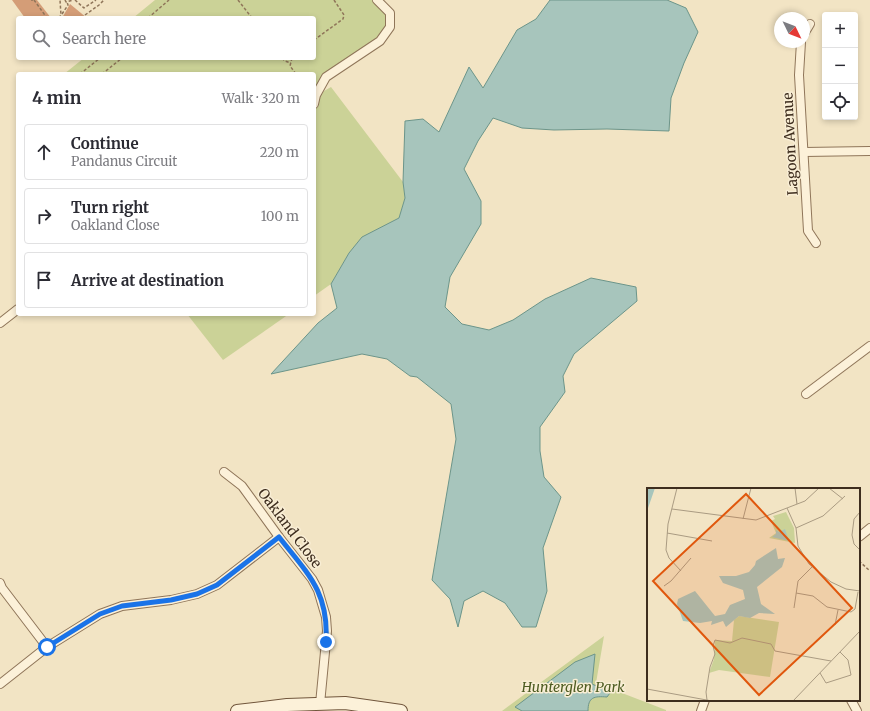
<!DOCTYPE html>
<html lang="en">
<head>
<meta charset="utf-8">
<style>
  :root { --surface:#fff; --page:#f2f2f3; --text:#2b2b33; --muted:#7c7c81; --line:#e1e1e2 }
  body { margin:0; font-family:Merriweather,serif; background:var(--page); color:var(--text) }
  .controls { position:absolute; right:12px; top:12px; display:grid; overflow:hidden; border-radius:4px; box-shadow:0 2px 6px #0003 }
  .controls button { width:36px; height:36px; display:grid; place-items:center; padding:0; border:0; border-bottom:1px solid var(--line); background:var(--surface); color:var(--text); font:20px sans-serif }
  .compass { position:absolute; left:774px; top:12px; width:36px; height:36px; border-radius:50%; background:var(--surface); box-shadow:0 2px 6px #0003; rotate:133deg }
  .stop { position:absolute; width:12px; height:12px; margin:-9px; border:3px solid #1a73e8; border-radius:50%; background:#fff }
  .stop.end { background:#1a73e8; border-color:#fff; box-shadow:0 1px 4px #0008 }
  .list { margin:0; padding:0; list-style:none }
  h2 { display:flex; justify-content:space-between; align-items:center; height:52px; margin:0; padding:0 16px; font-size:17px }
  h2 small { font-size:13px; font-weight:400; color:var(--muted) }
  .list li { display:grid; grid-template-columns:26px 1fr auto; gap:12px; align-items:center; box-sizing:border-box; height:56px; margin:0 8px 8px; padding:0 8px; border:1px solid var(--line); border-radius:4px }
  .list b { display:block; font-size:15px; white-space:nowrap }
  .list p { margin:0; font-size:13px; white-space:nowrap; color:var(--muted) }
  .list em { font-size:13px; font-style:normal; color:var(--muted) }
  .icon { flex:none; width:22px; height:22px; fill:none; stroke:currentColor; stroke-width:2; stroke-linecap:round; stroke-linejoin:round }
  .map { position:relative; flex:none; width:870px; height:711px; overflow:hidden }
  .search { position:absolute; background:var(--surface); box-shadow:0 2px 6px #0003; left:16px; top:16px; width:300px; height:44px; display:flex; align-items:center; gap:10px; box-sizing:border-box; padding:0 14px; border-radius:4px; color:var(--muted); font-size:15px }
  .panel { position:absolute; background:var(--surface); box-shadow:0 2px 6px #0003; left:16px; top:72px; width:300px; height:244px; border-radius:4px }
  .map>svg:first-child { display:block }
  .green { fill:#cbd297 }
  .water { fill:#a7c5bc; stroke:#6c958a }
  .building { fill:#d49d77 }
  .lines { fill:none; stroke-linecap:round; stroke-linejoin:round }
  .street-casing { stroke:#8f7559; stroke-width:10 }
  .secondary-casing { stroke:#71563c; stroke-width:14 }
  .path { stroke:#8f7559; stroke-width:1.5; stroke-dasharray:3 2; stroke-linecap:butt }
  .street { stroke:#fcf1d9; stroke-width:8 }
  .secondary { stroke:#fcf1d9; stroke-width:12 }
  .route { stroke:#1a73e8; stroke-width:5 }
  .labels { text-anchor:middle; stroke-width:3; stroke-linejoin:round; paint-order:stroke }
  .street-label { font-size:14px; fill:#3e2d1e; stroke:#f9eed5 }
  .park-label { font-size:14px; font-style:italic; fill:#4e5c22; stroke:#f9eed5 }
  .inset-road { fill:none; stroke:#aa9b82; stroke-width:1 }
  .view { fill:#e0570d; fill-opacity:0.15; stroke:#e0570d; stroke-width:2 }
  .inset-edge { fill:none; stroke:#3e2d1e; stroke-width:2 }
</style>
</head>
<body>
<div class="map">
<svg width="870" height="711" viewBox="0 0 870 711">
  <rect width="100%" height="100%" fill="#f2e4c4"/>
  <g class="green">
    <path d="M 155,0 L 377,0 L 390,13 L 390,27 L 380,41 L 326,77 L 317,95 L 331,87 L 403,182 L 405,198 L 399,218 L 362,238 L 349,253 L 331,284 L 314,296 L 314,74 L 64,74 L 84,58 L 314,58 L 314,18 L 133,18 Z"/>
    <path d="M 187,314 L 289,314 L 223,360 Z"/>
    <path d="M 604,636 L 596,683 L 666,710 L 666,711 L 502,711 Z"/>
  </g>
  <g class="water">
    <path d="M 550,0 L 667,0 L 686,8 L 698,32 L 684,63 L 671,98 L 669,131 L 607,129 L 554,130 L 522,128 L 493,118 L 478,141 L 464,169 L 481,201 L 481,224 L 450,277 L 445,307 L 462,324 L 489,330 L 513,320 L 545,299 L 591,278 L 636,287 L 637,301 L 574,354 L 563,376 L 565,392 L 540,427 L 540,451 L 544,477 L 561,497 L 543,548 L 547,591 L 536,627 L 522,627 L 505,603 L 483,591 L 464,601 L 458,627 L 450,599 L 432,580 L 456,439 L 451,404 L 417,377 L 410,376 L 387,359 L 362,354 L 271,374 L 318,323 L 337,308 L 331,284 L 349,253 L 362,237 L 399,218 L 405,198 L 403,182 L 405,121 L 423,119 L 439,132 L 469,67 L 483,88 L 517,30 L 536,19 Z"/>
    <path d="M 595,654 L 592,684 L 608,691 L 610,693 L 607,697 C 594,696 588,697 588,711 L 522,711 L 515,707 L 575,662 Z"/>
  </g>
  <g class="building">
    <path d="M 12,0 L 37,0 L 51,18 L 25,18 Z"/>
    <path d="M 70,4 L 87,18 L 62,18 Z"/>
  </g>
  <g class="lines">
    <defs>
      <g id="street">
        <path d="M 804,34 L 810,24"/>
        <path d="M 801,42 L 799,75 L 808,231 L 816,243"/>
        <path d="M 314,104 L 316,95 L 326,77 L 380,41 L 390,27 L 390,13 L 377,0"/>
        <path d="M 804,152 L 870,151"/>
        <path d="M 0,323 L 18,309"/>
        <path d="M 806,394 L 870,346"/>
        <path d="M 224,472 L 242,486 L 279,537 L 312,579 L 318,590 L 326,617 L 327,631 L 320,704"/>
        <path d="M 859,537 L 870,528"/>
        <path d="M 0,583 L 2,588 L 47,647"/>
        <path d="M 0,684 L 47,647 L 100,614 L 122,606 L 171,600 L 197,594 L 217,585 L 279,537"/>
        <path d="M 851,700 L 857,711"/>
        <path d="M 701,711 L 705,700"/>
      </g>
      <path id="secondary" d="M 237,711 L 287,705 L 345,703 L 401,711"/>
    </defs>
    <use href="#street" class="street-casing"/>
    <use href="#secondary" class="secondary-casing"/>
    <g class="path">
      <path d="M 34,0 L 47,18"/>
      <path d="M 65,0 L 66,2 L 73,0"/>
      <path d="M 75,0 L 84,8 L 96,0"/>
      <path d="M 238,0 L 252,18"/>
      <path d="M 32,1 L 32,0"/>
      <path d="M 62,14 L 68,5 L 67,2"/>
      <path d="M 85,15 L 99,5 L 104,0"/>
      <path d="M 59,18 L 61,15 L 60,0"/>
      <path d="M 148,18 L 169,0"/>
      <path d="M 314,40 L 343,19 L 344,15 L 334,0"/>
      <path d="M 282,58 L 285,61 L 291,63"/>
      <path d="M 292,58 L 290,66 L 296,74"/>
      <path d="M 80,74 L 100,58"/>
      <path d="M 102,74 L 122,58"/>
      <path d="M 859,561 L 870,571"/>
    </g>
    <use href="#street" class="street"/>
    <use href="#secondary" class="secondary"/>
  </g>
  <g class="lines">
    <path class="route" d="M 47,647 L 100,614 L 122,606 L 171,600 L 197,594 L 217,585 L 279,537 C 308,574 329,592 326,642"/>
  </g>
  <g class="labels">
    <g class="street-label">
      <text transform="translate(790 144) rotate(-93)" y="5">Lagoon Avenue</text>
      <text transform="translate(290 528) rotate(53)" y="5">Oakland Close</text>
    </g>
    <g class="park-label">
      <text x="573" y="692">Hunterglen Park</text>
    </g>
  </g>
  <g transform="translate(647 488)">
    <rect width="213" height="213" fill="#f2e4c4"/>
    <path d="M 139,24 L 147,40 L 148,55 L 122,50 L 129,45 L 124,33 L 128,31 L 126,28 ZM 92,128 L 132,134 L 123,189 L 72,182 L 62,185 L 67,171 L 68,152 L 85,153 L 87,132 Z" fill="#cbd297"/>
    <path d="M 0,0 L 8,0 L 0,23 ZM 138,41 L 142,53 L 125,49 L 129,46 L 129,42 L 132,44 ZM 129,60 L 131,71 L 138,70 L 135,79 L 110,99 L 114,116 L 128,126 L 112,125 L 103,130 L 92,128 L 79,139 L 76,133 L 64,137 L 65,133 L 53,135 L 36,133 L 30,116 L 31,111 L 48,103 L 68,128 L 78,126 L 83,117 L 98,111 L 96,102 L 76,95 L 72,88 L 89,88 L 102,84 L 108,77 L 109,73 Z" fill="#a7c5bc"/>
    <path class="inset-road" d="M 30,0 L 21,36 L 19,62 L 22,70 L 34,83M 148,0 L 150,16M 182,0 L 196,11M 140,20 L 149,40 L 151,58 L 162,76 L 184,94 L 199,101 L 213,103M 25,21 L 109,32 L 158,13 L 172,0M 213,24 L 207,31 L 205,47 L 207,56 L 213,62M 96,31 L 104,0M 149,40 L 176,28 L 198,8M 20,45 L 65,53M 17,98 L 24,93 L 44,70M 149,105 L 166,108 L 180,119 L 204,124 L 208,121 L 211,104M 147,120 L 151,93 L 165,79M 188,137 L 191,122M 173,185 L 179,195 L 204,187 L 201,172 L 193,164M 0,201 L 65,213M 60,212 L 59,204 L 63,179 L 68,166 L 66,158 L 68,152 L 83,155 L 95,150 L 124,156 L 128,163 L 184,173M 146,213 L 213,143"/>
    <path class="view" d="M 99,6 L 205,120 L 112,207 L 6,93 Z"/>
    <rect width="213" height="213" class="inset-edge"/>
  </g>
</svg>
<div class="controls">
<button>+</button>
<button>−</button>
<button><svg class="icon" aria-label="locate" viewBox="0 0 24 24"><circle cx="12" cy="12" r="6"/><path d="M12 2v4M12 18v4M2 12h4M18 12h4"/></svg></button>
</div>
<svg class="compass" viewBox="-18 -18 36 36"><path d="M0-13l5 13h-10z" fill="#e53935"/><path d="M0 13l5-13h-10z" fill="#7c7c81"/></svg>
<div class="stop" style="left:47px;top:647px"></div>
<div class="stop end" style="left:326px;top:642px"></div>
<div class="search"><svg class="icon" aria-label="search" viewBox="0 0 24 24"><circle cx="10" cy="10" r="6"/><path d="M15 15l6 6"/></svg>Search here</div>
<section class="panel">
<h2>4 min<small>Walk · 320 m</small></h2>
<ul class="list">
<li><svg class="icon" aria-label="ahead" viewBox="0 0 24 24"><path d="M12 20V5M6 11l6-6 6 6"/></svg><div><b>Continue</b><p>Pandanus Circuit</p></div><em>220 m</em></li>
<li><svg class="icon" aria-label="right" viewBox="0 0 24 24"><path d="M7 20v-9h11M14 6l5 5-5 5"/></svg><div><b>Turn right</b><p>Oakland Close</p></div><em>100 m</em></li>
<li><svg class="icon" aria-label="arrive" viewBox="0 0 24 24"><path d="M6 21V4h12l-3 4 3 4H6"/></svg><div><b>Arrive at destination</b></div></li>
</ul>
</section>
</div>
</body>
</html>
